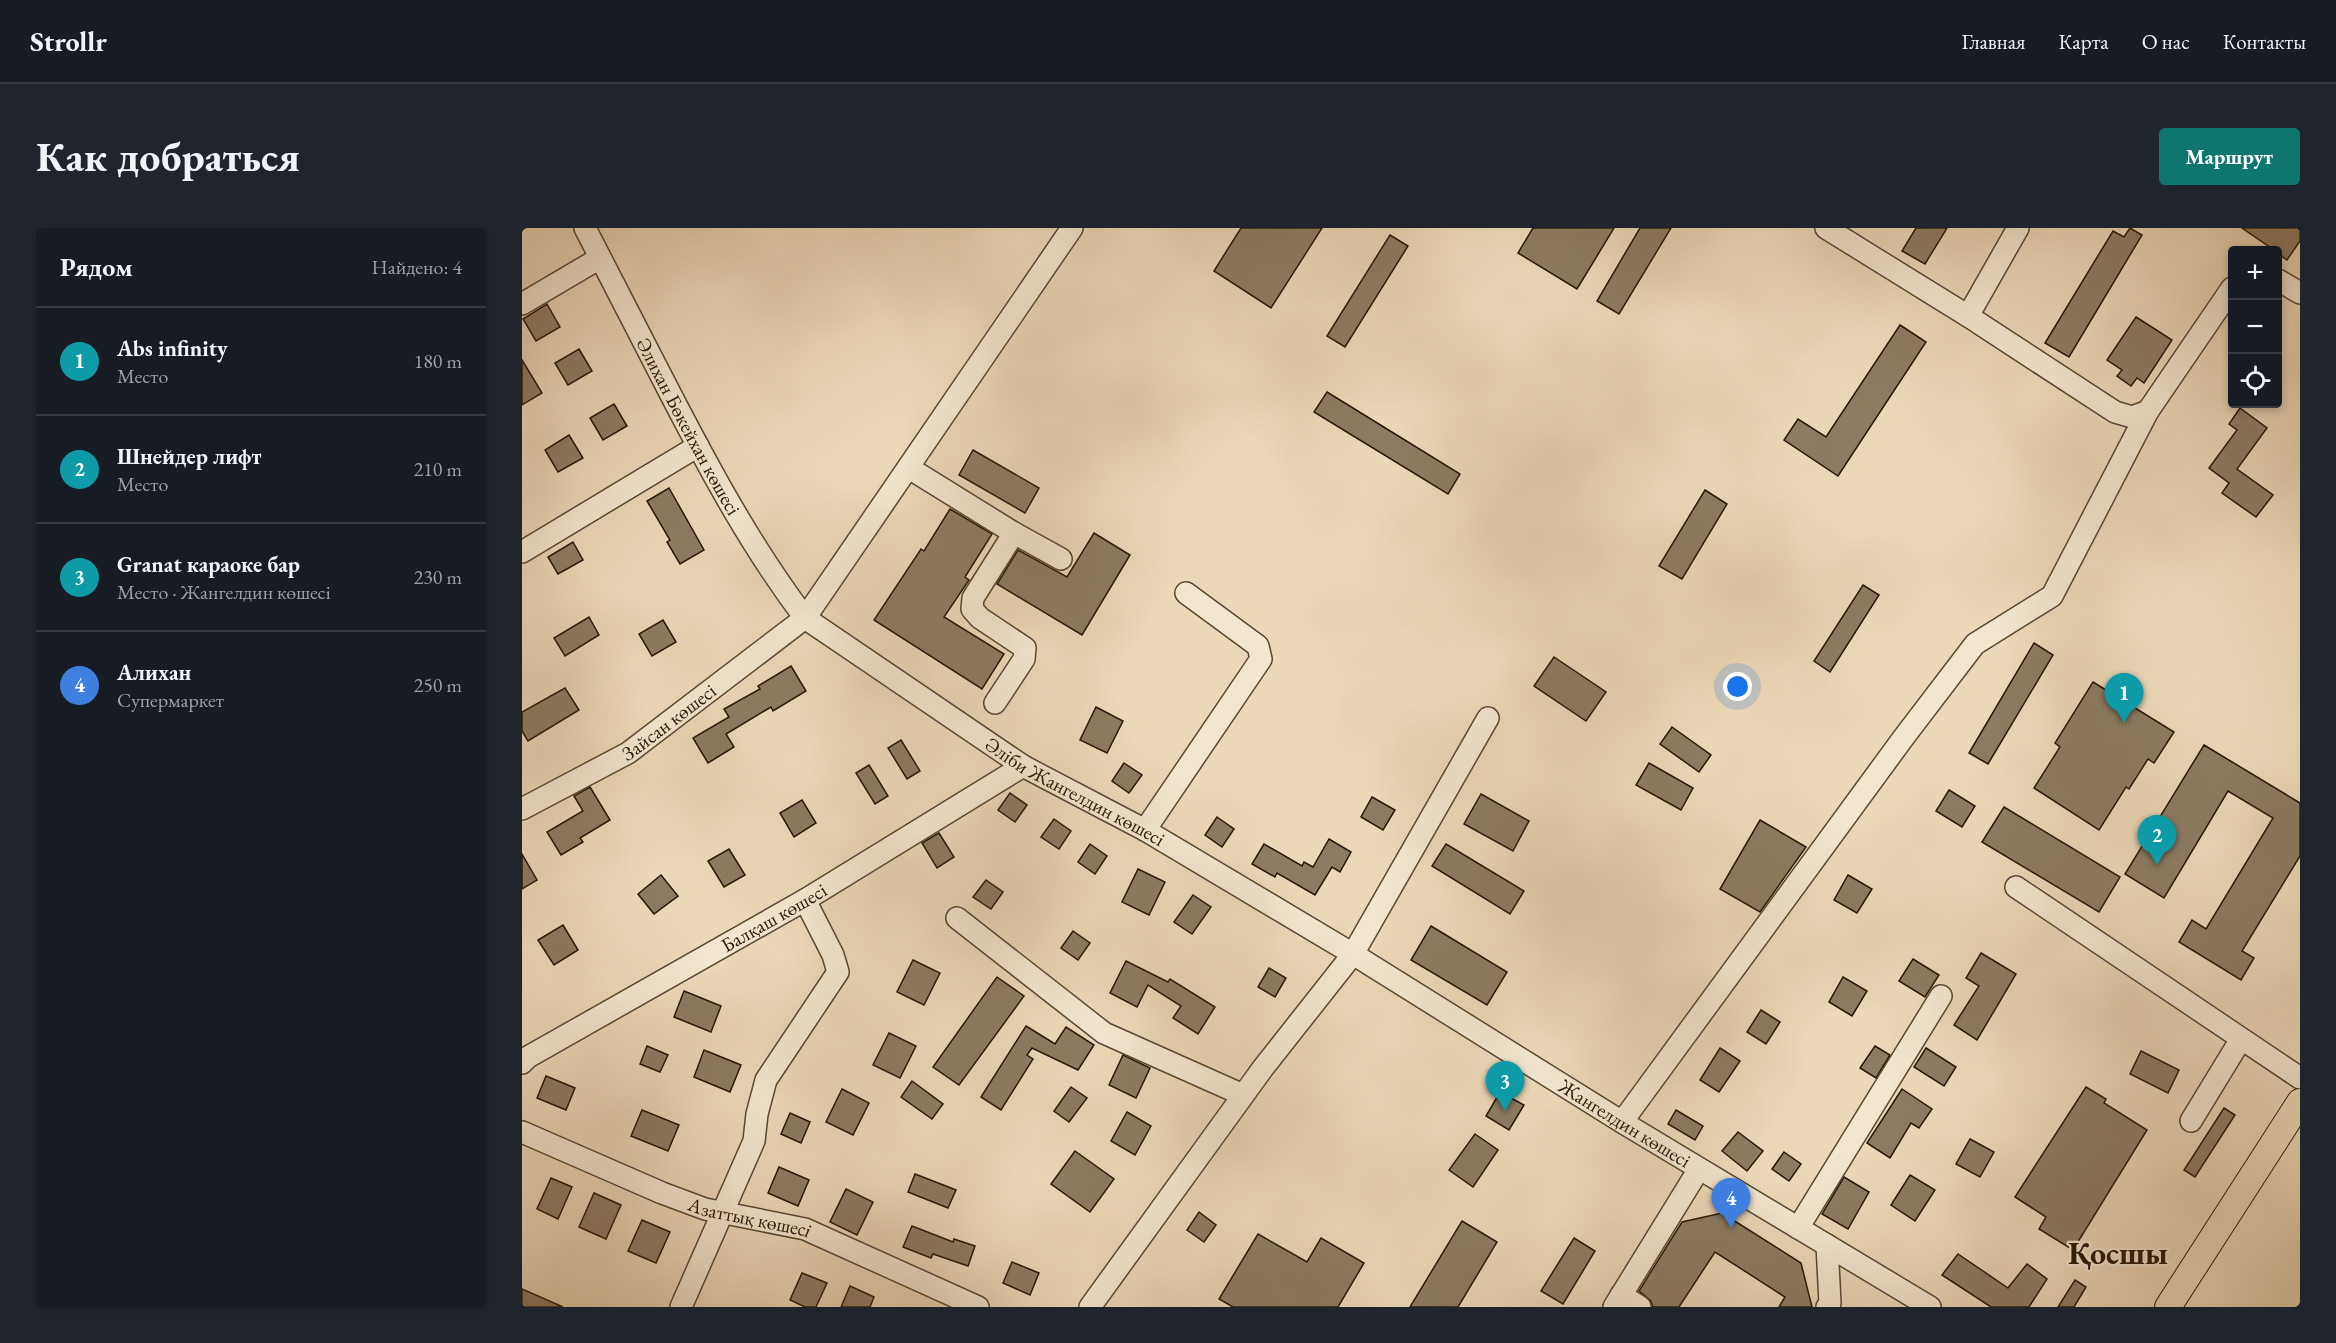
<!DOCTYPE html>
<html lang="ru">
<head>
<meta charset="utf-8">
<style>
  :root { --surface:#171b24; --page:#20242c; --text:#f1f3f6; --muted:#9ea1a6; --line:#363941; --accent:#0f766e }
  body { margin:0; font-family:"EB Garamond",serif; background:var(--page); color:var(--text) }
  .controls { position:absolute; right:18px; top:18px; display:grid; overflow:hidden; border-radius:6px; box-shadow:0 3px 9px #0003 }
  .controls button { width:54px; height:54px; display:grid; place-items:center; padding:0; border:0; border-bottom:2px solid var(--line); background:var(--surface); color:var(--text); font:30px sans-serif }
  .you { position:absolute; left:1216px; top:459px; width:21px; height:21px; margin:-15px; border:4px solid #fff; border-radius:50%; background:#1a73e8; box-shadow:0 0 0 9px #1a73e833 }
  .badge { display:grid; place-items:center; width:39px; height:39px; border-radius:50%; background:var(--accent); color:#fff; font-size:20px; font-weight:700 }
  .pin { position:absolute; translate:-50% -50px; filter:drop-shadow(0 2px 3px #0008) }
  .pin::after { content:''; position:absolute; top:32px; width:21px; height:18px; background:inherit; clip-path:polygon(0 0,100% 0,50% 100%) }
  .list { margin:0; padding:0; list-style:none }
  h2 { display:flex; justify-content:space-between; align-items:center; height:78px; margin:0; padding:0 24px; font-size:26px }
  h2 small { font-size:20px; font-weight:400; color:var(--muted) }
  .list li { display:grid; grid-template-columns:39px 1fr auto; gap:18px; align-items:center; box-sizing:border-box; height:108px; padding:0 24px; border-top:2px solid var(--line) }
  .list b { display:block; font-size:22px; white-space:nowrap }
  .list p { margin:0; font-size:20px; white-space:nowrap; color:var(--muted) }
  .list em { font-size:20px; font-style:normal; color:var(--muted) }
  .icon { flex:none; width:33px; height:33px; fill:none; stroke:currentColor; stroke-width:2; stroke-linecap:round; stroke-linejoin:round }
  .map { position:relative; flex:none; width:1778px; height:1079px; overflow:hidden; border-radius:6px }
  header { display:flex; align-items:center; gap:36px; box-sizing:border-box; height:84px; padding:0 30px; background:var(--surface); border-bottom:2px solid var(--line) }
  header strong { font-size:28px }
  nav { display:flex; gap:33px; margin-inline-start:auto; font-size:21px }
  .intro { display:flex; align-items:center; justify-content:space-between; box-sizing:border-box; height:144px; padding:0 36px }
  h1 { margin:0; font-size:42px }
  .button { padding:15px 27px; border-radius:6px; background:var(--accent); color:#fff; font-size:21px; font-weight:700 }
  main { display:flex; gap:36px; padding:0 36px }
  aside { flex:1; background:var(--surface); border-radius:6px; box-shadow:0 3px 9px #0003 }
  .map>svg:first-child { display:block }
  .building { fill:#8c7c63; stroke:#261807; stroke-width:1.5 }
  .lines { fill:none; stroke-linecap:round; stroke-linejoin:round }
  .minor-casing { stroke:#574833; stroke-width:24 }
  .major-casing { stroke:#261807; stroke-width:28 }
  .minor { stroke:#f2e6d0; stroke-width:21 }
  .major { stroke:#ebd8b7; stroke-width:26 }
  .labels { text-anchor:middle; stroke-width:4.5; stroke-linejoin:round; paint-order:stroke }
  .street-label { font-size:20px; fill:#261807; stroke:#f2e6d0 }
  .town-label { font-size:32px; font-weight:bold; fill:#261807; stroke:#f2e6d0 }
</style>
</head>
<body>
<header>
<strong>Strollr</strong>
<nav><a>Главная</a><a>Карта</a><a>О нас</a><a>Контакты</a></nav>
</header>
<div class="intro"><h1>Как добраться</h1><a class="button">Маршрут</a></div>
<main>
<aside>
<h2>Рядом<small>Найдено: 4</small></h2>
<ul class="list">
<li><span class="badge" style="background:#0f9aa8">1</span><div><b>Abs infinity</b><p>Место</p></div><em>180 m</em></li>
<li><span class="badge" style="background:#0f9aa8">2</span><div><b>Шнейдер лифт</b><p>Место</p></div><em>210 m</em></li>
<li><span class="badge" style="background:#0f9aa8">3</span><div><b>Granat караоке бар</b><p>Место · Жангелдин көшесі</p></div><em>230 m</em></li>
<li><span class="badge" style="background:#3f7fe0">4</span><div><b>Алихан</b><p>Супермаркет</p></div><em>250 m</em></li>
</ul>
</aside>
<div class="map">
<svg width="1778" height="1079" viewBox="0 0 1778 1079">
  <rect width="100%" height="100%" fill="#ebd8b7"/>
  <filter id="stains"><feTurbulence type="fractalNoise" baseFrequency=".00333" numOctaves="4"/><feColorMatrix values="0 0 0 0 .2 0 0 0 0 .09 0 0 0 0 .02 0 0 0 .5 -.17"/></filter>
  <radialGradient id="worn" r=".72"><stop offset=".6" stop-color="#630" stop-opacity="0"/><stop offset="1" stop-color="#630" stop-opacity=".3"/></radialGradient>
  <g class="building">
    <path d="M 719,0 L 800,0 L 749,80 L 692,43 Z"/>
    <path d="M 1011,0 L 1092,0 L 1055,61 L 996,25 Z"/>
    <path d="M 1118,0 L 1149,0 L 1097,86 L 1075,73 Z"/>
    <path d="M 1394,0 L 1425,0 L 1403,36 L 1380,23 Z"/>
    <path d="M 1608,0 L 1620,7 L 1547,129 L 1523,115 L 1591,3 L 1602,9 Z"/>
    <path d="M 1720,0 L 1778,0 L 1778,13 L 1765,32 L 1755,25 L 1755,22 L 1752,22 Z"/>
    <path d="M 868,7 L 886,18 L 823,119 L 805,108 Z"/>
    <path d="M 25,76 L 38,99 L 14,113 L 1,91 Z"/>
    <path d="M 1614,89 L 1650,112 L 1622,155 L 1615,150 L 1609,158 L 1595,148 L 1600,142 L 1585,132 Z"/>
    <path d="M 1378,97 L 1404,114 L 1316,248 L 1262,212 L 1276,191 L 1304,209 Z"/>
    <path d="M 57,121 L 70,143 L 46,157 L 33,135 Z"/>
    <path d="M 0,132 L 20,165 L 0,177 Z"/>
    <path d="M 805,164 L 938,246 L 926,266 L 792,184 Z"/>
    <path d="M 92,176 L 105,198 L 81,212 L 68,190 Z"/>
    <path d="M 1718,180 L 1745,200 L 1715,241 L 1751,267 L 1734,289 L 1700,265 L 1707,255 L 1687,240 L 1715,202 L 1707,196 Z"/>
    <path d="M 47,207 L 61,230 L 36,244 L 23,222 Z"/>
    <path d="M 451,222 L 517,260 L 503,285 L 437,247 Z"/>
    <path d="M 147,260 L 182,322 L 158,336 L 145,314 L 148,312 L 125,273 Z"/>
    <path d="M 1183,262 L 1205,276 L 1160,351 L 1137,338 Z"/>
    <path d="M 428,281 L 470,306 L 443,349 L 447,352 L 422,389 L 482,426 L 460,461 L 352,392 L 399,321 L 402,323 Z"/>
    <path d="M 572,305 L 608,327 L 560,407 L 475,356 L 496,322 L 545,349 Z"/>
    <path d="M 51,314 L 61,332 L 36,346 L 26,329 Z"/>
    <path d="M 1341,357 L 1357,367 L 1308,444 L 1292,433 Z"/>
    <path d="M 67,389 L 77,407 L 43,428 L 32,410 Z"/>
    <path d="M 141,392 L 154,414 L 130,428 L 117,406 Z"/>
    <path d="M 1512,415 L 1531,427 L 1466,536 L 1447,525 Z"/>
    <path d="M 1032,429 L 1084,464 L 1064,493 L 1012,458 Z"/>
    <path d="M 269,438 L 284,463 L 251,483 L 249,479 L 204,506 L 212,519 L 186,535 L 171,510 L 207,489 L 202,481 L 238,461 L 236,458 Z"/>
    <path d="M 1571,454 L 1652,504 L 1632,535 L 1626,531 L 1607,561 L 1604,559 L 1577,602 L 1512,560 L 1538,519 L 1533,515 Z"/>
    <path d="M 43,460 L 57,482 L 6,513 L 0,503 L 0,484 Z"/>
    <path d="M 574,479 L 601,493 L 585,525 L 558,512 Z"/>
    <path d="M 1150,499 L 1189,527 L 1177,544 L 1138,516 Z"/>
    <path d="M 379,512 L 398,543 L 385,551 L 366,520 Z"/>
    <path d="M 1682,517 L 1778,575 L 1778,628 L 1720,723 L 1732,730 L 1719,752 L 1657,714 L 1670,692 L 1684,701 L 1751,590 L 1706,563 L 1642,670 L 1603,646 Z"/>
    <path d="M 602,535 L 620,547 L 607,565 L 590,553 Z"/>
    <path d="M 1127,535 L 1171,560 L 1159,582 L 1114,557 Z"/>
    <path d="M 347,537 L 366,568 L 353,576 L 334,545 Z"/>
    <path d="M 68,559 L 88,592 L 58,610 L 61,614 L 39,627 L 25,604 L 61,583 L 52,568 Z"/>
    <path d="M 1427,562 L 1453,578 L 1440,599 L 1414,583 Z"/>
    <path d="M 488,565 L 505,577 L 493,594 L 476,582 Z"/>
    <path d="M 959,566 L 1007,593 L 991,623 L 942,596 Z"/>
    <path d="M 850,569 L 873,582 L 861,602 L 839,589 Z"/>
    <path d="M 280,572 L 294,595 L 272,609 L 258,585 Z"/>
    <path d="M 1482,579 L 1598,649 L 1577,684 L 1460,614 Z"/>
    <path d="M 695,589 L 712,601 L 700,619 L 683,607 Z"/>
    <path d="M 532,591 L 549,603 L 537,621 L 519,609 Z"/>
    <path d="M 1238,592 L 1284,619 L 1238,684 L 1198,661 Z"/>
    <path d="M 417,605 L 432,629 L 415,640 L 400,615 Z"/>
    <path d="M 807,611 L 829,624 L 818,644 L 810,639 L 793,667 L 755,645 L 753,649 L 730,636 L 742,616 L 780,638 L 782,634 L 791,639 Z"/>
    <path d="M 568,616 L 585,628 L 573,646 L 556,634 Z"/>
    <path d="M 924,616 L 1002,663 L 988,686 L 910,638 Z"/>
    <path d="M 207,621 L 223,647 L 202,659 L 186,633 Z"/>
    <path d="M 0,626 L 15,652 L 0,661 Z"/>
    <path d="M 616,641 L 643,654 L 627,687 L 600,674 Z"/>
    <path d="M 139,647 L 156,668 L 132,686 L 116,666 Z"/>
    <path d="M 1326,647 L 1350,661 L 1335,685 L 1312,672 Z"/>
    <path d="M 464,652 L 481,664 L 469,681 L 451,669 Z"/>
    <path d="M 671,667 L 689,679 L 670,706 L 652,694 Z"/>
    <path d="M 41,697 L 56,722 L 32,737 L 16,712 Z"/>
    <path d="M 909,698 L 985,744 L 965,777 L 889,732 Z"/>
    <path d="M 551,703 L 568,715 L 556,732 L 539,720 Z"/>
    <path d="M 1459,725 L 1494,746 L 1455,812 L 1432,797 L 1457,758 L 1444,750 Z"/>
    <path d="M 1391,731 L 1417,747 L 1403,769 L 1377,753 Z"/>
    <path d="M 391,732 L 418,745 L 402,777 L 375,764 Z"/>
    <path d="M 604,733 L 646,754 L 648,751 L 693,779 L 676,806 L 651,790 L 659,778 L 626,757 L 615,779 L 588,765 Z"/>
    <path d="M 747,740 L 764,750 L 753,769 L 736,759 Z"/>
    <path d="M 475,749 L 502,768 L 437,857 L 411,839 Z"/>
    <path d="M 1321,749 L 1345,763 L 1330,788 L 1307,774 Z"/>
    <path d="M 162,763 L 199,778 L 189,804 L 152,789 Z"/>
    <path d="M 1239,782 L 1258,794 L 1244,816 L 1225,804 Z"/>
    <path d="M 504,798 L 533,816 L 544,799 L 572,817 L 556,842 L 510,820 L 505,827 L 511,831 L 479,882 L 459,869 Z"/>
    <path d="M 367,805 L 394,818 L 378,850 L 351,837 Z"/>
    <path d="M 125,818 L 146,827 L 138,844 L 118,836 Z"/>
    <path d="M 1353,818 L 1368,827 L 1354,850 L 1338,840 Z"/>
    <path d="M 1198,820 L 1218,833 L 1197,864 L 1178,852 Z"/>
    <path d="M 1404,820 L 1434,839 L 1422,858 L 1392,839 Z"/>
    <path d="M 182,822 L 219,837 L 208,864 L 172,849 Z"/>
    <path d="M 1619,823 L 1657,842 L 1646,865 L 1608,846 Z"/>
    <path d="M 601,827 L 628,840 L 614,870 L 587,857 Z"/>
    <path d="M 24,848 L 53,860 L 44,882 L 15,870 Z"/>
    <path d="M 390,853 L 421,876 L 410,891 L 379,869 Z"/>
    <path d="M 549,859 L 565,870 L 547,894 L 532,883 Z"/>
    <path d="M 1564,859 L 1584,871 L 1582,875 L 1625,902 L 1551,1022 L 1517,1001 L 1524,989 L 1493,969 Z"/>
    <path d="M 320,861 L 347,875 L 331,907 L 304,894 Z"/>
    <path d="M 1380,861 L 1410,881 L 1397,900 L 1389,895 L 1368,930 L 1345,915 Z"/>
    <path d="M 978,864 L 1002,877 L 987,902 L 964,888 Z"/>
    <path d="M 1702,880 L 1713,887 L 1673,949 L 1662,942 Z"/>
    <path d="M 120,882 L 157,897 L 146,923 L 109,908 Z"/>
    <path d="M 1154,882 L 1181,898 L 1173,912 L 1146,896 Z"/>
    <path d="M 605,884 L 629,898 L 613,927 L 589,913 Z"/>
    <path d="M 268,885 L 288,894 L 279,915 L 259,906 Z"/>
    <path d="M 1216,904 L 1241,923 L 1225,943 L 1200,923 Z"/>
    <path d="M 953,906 L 976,922 L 951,959 L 927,942 Z"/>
    <path d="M 1448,911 L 1472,924 L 1458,949 L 1434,936 Z"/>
    <path d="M 553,923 L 592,951 L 568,984 L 529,956 Z"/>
    <path d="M 1262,924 L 1279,936 L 1267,953 L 1250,941 Z"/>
    <path d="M 257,939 L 287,952 L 276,978 L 246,965 Z"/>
    <path d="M 393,946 L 434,962 L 426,980 L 386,964 Z"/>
    <path d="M 1388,947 L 1413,962 L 1393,993 L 1369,977 Z"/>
    <path d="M 1322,949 L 1347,964 L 1326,1001 L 1300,986 Z"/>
    <path d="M 29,950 L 50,959 L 36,991 L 15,981 Z"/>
    <path d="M 324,961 L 351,974 L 335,1007 L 308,994 Z"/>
    <path d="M 72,965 L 99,977 L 84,1011 L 57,999 Z"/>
    <path d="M 677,984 L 694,997 L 682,1014 L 665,1002 Z"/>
    <path d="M 1200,985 L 1279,1035 L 1290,1079 L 1257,1079 L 1263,1069 L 1193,1024 L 1157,1079 L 1131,1079 L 1129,1073 L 1117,1063 L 1160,994 Z"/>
    <path d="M 120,992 L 148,1004 L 134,1035 L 106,1023 Z"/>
    <path d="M 940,993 L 975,1014 L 936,1079 L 888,1079 Z"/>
    <path d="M 390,998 L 431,1014 L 432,1011 L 453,1018 L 446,1038 L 411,1026 L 409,1030 L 381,1019 Z"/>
    <path d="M 736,1006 L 785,1034 L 799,1010 L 842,1035 L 816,1079 L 711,1079 L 697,1071 Z"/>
    <path d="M 1052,1010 L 1073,1023 L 1041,1076 L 1019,1063 Z"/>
    <path d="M 1436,1026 L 1486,1060 L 1505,1036 L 1525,1051 L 1507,1079 L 1469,1079 L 1420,1047 Z"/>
    <path d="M 490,1034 L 517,1045 L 508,1067 L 481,1055 Z"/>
    <path d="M 280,1045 L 305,1055 L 294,1079 L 283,1079 L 268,1072 Z"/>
    <path d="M 1553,1052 L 1564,1059 L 1552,1079 L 1536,1079 Z"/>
    <path d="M 328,1058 L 352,1069 L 348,1079 L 319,1079 Z"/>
    <path d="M 0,1061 L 41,1079 L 0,1079 Z"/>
  </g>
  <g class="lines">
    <defs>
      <g id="minor">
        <path id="s1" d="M 63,0 C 92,56 120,111 149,167 C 189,244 230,320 283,390 L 501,538 L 623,602 L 831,726 L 1100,894 L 1408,1079"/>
        <path d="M 1304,0 L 1446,88"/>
        <path d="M 1496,0 L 1446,88 L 1593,184 L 1610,189 L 1626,183 L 1710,60"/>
        <path d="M 1756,52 L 1778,65"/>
        <path d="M 0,76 L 78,30"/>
        <path d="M 387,240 L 492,305 L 539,331"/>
        <path d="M 0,324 L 176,218"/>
        <path d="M 473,475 L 502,431 L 503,420 L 458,390 L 450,381 L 451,370 L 492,305"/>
        <path id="s2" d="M 0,581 L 106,525 L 283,390 L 550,0"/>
        <path d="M 623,602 L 739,431 L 736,418 L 664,365"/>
        <path d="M 1494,659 L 1778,850"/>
        <path d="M 435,690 L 582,805 L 721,867"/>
        <path id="s3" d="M 0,835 L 6,829 L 283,672 L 501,538"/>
        <path d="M 1669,893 L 1719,811"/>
        <path d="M 1100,894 L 1382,509 L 1453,416 L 1530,368 L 1626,183"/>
        <path id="s4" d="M 0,904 L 140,965 L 183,981 L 283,1001 L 456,1079"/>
        <path d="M 1276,1000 L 1419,768"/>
        <path d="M 1099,1067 L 1118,1079"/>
        <path d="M 159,1079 L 232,913 L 235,886 L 244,852 L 316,744 L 311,727 L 283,672"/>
        <path d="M 568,1079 L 741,840 L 831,726 L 966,490"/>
        <path d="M 1092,1079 L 1177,941"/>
        <path d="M 1305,1079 L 1308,1075 L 1305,1017"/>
      </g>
      <path id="major" d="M 1646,1079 L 1778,874"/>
    </defs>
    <use href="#minor" class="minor-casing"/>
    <use href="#major" class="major-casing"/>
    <use href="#minor" class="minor"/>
    <use href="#major" class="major"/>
  </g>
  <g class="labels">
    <g class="street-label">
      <text dy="7" stroke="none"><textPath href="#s1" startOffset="224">Әлихан Бөкейхан көшесі</textPath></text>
      <text dy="7" stroke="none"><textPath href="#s2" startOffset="171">Зайсан көшесі</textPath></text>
      <text dy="7" stroke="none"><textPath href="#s1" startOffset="770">Әліби Жангелдин көшесі</textPath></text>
      <text dy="7" stroke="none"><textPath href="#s3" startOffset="291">Балқаш көшесі</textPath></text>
      <text dy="7" stroke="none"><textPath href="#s1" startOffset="1412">Жангелдин көшесі</textPath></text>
      <text dy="7" stroke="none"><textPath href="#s4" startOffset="244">Азаттық көшесі</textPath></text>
    </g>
    <g class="town-label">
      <text x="1596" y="1036">Қосшы</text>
    </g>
  </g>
  <rect width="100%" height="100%" filter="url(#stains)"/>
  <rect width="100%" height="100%" fill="url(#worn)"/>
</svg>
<div class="controls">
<button>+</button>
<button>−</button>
<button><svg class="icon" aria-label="locate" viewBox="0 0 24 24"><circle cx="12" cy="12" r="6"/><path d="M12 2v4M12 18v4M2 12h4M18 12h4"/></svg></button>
</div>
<div class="you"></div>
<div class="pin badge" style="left:1602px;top:495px;background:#0f9aa8">1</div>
<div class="pin badge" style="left:1635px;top:637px;background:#0f9aa8">2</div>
<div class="pin badge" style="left:983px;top:883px;background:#0f9aa8">3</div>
<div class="pin badge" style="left:1209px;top:1000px;background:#3f7fe0">4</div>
</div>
</main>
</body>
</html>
